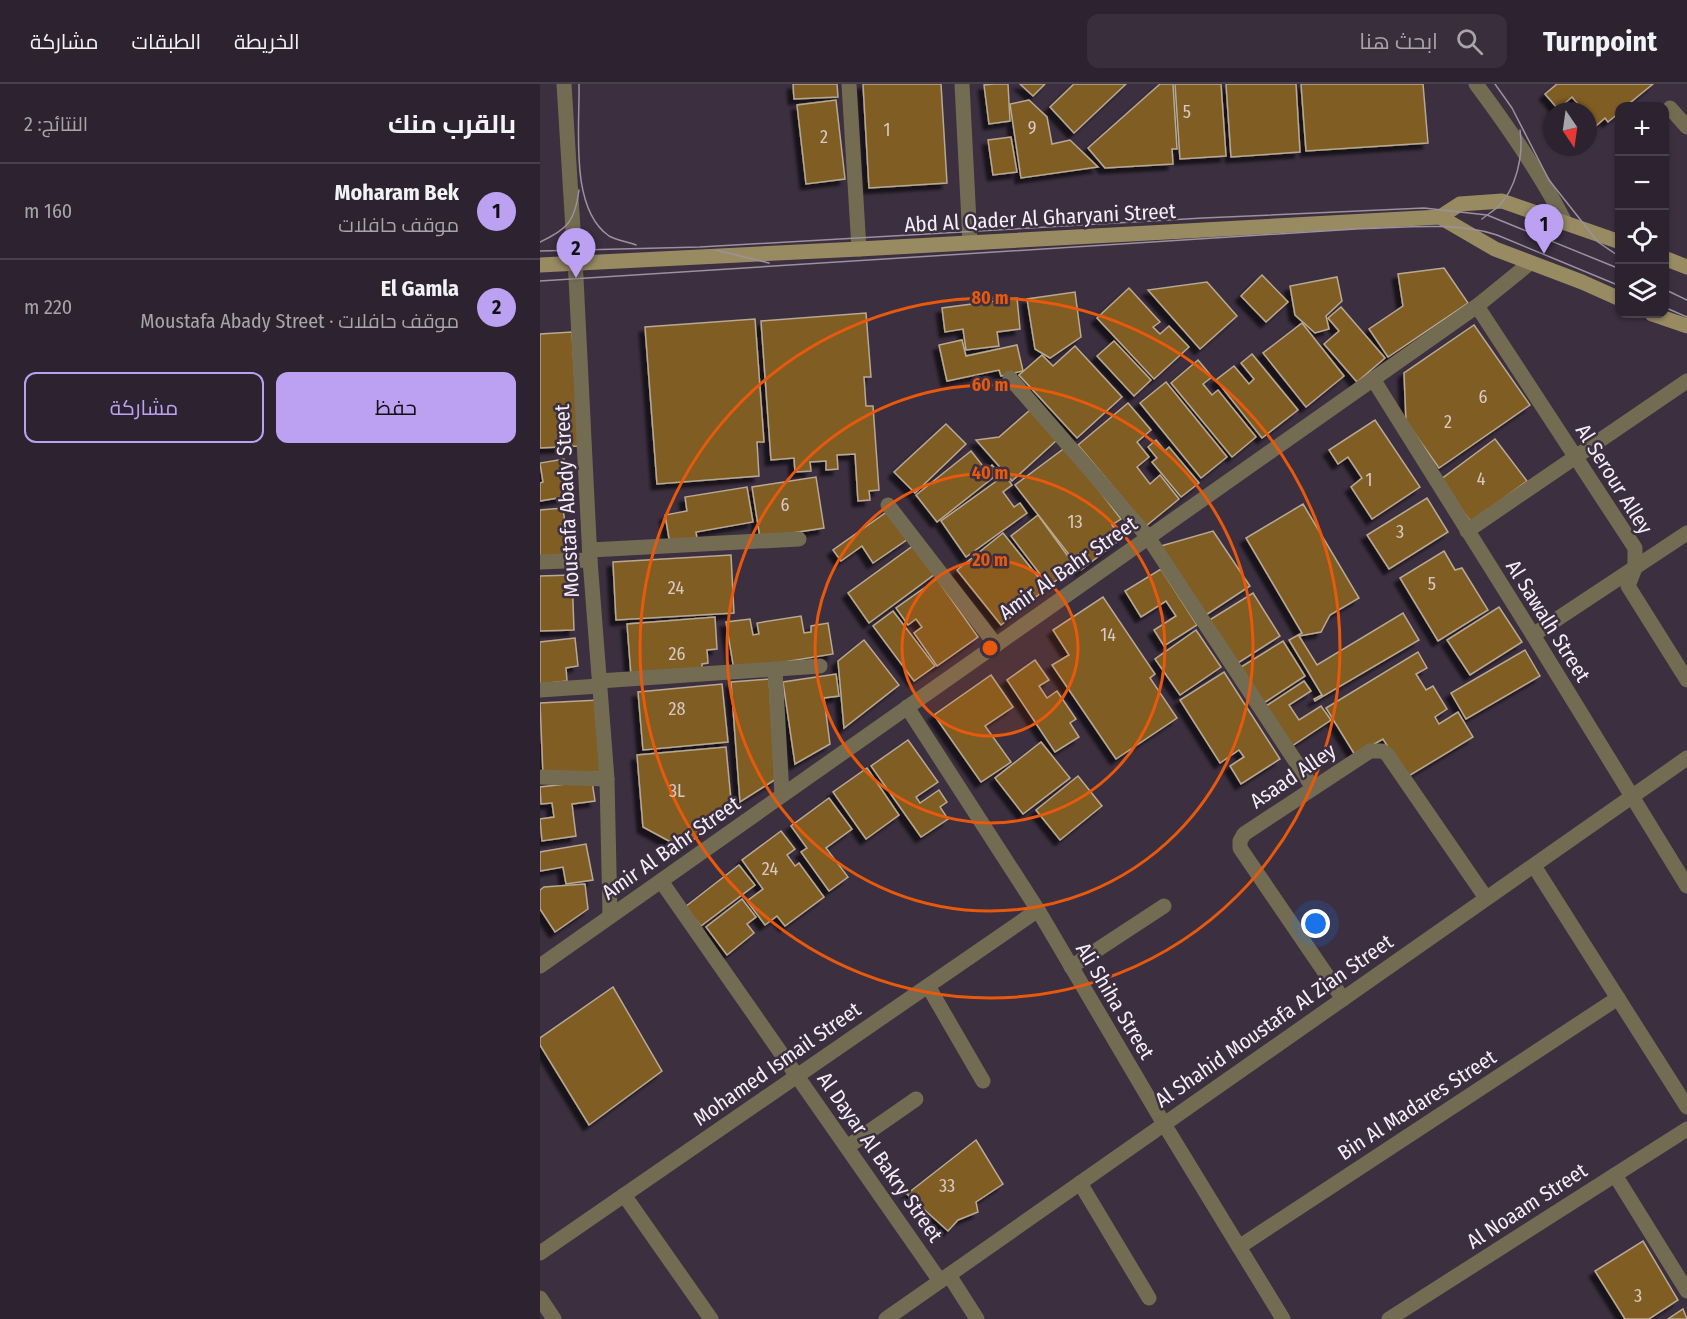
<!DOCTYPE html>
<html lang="ar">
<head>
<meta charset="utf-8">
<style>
  :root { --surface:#2d2330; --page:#392f3c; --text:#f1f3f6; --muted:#a7a4ab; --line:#48404c; --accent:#bca0f2 }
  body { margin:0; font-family:"Fira Sans Condensed",Cairo,sans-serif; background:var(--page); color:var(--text); direction:rtl }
  .controls { position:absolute; right:18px; top:18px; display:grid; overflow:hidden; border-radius:12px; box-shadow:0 2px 4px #0004 }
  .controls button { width:54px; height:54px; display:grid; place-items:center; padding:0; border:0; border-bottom:2px solid var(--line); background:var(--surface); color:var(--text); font:30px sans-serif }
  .compass { position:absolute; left:1003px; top:18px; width:54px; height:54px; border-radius:50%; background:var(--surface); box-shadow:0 2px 4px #0004; rotate:167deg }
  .you { position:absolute; left:776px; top:840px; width:21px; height:21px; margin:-15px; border:4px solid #fff; border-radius:50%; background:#1a73e8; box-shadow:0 0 0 9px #1a73e833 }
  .badge { display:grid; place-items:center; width:39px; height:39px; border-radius:50%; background:var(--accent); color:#111; font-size:20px; font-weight:700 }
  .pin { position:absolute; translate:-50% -50px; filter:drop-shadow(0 2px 3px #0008) }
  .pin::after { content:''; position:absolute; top:32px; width:21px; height:18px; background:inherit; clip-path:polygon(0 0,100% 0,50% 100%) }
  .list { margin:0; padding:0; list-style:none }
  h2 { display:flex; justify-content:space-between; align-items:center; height:78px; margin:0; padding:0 24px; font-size:26px }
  h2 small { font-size:20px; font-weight:400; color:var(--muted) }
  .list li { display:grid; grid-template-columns:39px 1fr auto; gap:18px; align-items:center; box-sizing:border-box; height:96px; padding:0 24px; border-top:2px solid var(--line) }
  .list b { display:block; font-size:22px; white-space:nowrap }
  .list p { margin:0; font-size:20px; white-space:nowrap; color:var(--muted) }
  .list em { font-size:20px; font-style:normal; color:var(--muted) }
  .actions { display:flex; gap:12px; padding:18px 24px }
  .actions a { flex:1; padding:14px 0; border:2px solid var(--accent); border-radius:12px; text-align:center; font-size:21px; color:var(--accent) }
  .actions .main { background:var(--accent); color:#111 }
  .icon { flex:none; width:33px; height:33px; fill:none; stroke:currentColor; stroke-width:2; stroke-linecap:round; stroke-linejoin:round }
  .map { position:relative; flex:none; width:1147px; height:1235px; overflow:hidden; direction:ltr }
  header { display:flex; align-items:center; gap:36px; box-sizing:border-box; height:84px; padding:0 30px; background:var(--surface); border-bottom:2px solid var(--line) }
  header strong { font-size:28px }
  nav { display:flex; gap:33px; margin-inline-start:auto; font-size:21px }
  .search { width:420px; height:54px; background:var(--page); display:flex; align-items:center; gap:15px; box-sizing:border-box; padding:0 21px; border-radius:12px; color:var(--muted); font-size:22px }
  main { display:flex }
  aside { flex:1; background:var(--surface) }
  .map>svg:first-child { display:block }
  .building { fill:#805d23; stroke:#b8a993; stroke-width:1.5; filter:url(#shadow) }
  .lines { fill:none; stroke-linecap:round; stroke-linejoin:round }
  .minor { stroke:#746c52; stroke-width:15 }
  .tertiary { stroke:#746c52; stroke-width:15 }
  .secondary { stroke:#988b62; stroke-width:15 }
  .tram { stroke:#9c919f; stroke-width:1.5 }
  .ring { fill:none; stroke:#e8590c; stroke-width:3 }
  .labels { text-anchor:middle; stroke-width:5; stroke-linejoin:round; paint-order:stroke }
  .number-label { font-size:18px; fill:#d8c9c3 }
  .street-label { font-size:21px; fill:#f5edf8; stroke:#3c2f40 }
  .centre { fill:#e8590c; stroke:#3c2f40; stroke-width:3 }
  .ring-label { font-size:18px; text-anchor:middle; font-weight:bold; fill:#e8590c; stroke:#3c2f40; stroke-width:5; stroke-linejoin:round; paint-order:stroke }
</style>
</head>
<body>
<header>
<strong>Turnpoint</strong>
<div class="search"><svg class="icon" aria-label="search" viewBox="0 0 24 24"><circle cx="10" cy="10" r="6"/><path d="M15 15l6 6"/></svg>ابحث هنا</div>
<nav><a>الخريطة</a><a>الطبقات</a><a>مشاركة</a></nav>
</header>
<main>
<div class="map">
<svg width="1147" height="1235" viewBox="0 0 1147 1235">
  <defs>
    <filter id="shadow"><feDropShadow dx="-5.5" dy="5.5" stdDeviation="1.5" flood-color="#0009"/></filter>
  </defs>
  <rect width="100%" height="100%" fill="#3c2f40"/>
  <g class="building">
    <path d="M 253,0 L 297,0 L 298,13 L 254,15 Z"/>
    <path d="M 323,0 L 401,0 L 407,99 L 329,104 Z"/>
    <path d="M 454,0 L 468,0 L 470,37 L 449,40 L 444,1 Z"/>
    <path d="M 480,0 L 505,0 L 493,12 Z"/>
    <path d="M 534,0 L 586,0 L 534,49 L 510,23 Z"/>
    <path d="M 620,0 L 633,0 L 637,65 L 632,65 L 633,80 L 565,84 L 548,64 Z"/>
    <path d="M 635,0 L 681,0 L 686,72 L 640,75 Z"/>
    <path d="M 686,0 L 756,0 L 760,68 L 691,73 Z"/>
    <path d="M 761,0 L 883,0 L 888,59 L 766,67 Z"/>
    <path d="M 1017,0 L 1113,0 L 1086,22 L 1080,22 L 1080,28 L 1068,38 L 1065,34 L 1056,42 L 1048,32 L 1048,27 L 1044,27 L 1032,13 L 1018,25 L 1005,10 Z"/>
    <path d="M 296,16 L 305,95 L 266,100 L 257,21 Z"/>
    <path d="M 489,16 L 507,33 L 512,60 L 530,56 L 558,83 L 481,94 L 470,20 Z"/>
    <path d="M 471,53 L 477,88 L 453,91 L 448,56 Z"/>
    <path d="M 904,184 L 928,219 L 848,273 L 829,245 L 863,222 L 858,190 Z"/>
    <path d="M 722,191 L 748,218 L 726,238 L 701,212 Z"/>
    <path d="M 797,193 L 802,217 L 786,232 L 789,245 L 775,249 L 755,231 L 750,202 Z"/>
    <path d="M 667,198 L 697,232 L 660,265 L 608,206 Z"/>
    <path d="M 589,204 L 620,238 L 613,243 L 620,250 L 629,242 L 649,263 L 614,295 L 557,234 Z"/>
    <path d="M 535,208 L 541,253 L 510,274 L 495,265 L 487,215 Z"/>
    <path d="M 477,214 L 480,245 L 457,248 L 459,262 L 426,266 L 423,245 L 405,248 L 402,224 Z"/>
    <path d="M 801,223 L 845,274 L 817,298 L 784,260 L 799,247 L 788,234 Z"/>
    <path d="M 326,229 L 331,293 L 324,293 L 326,322 L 333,322 L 339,406 L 329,407 L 330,416 L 318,417 L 315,370 L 297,371 L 298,385 L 286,386 L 286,377 L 270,378 L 271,387 L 255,388 L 254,374 L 231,376 L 221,237 Z"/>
    <path d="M 215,235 L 224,358 L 217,358 L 219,392 L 117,400 L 105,243 Z"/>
    <path d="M 762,239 L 804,292 L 766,323 L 723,269 Z"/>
    <path d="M 934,241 L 990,321 L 899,384 L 866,337 L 864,289 Z"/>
    <path d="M 32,248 L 39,362 L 0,364 L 0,250 Z"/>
    <path d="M 422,256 L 426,272 L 477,261 L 483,287 L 461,292 L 459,286 L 407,297 L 399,261 Z"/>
    <path d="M 574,257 L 611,296 L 594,312 L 557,272 Z"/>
    <path d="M 535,262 L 582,313 L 537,354 L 479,291 L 502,271 L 513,282 Z"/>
    <path d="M 712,270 L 758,326 L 722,354 L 676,296 L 694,282 L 709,300 L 714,295 L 701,279 Z"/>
    <path d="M 658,276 L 672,293 L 663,300 L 672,311 L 678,306 L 716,353 L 692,373 L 631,299 Z"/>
    <path d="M 626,298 L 687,373 L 661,394 L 600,319 Z"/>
    <path d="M 588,319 L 611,346 L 597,358 L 609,373 L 597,383 L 610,400 L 620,391 L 639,415 L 606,442 L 538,361 Z"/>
    <path d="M 490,326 L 517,356 L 472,397 L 436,356 L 459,353 Z"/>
    <path d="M 835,336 L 880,403 L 832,435 L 811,403 L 822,394 L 808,373 L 798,380 L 789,366 Z"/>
    <path d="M 406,340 L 426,360 L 375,409 L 354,388 Z"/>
    <path d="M 955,355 L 987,397 L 931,438 L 900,396 Z"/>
    <path d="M 616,356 L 625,367 L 629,363 L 659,399 L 641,413 L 612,378 L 617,374 L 608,363 Z"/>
    <path d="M 526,363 L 581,435 L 572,441 L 582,454 L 541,486 L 475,401 Z"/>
    <path d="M 431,367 L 446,386 L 452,381 L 459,389 L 397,438 L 376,411 Z"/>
    <path d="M 24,375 L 30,412 L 0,417 L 0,399 L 3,398 L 0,379 Z"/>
    <path d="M 465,391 L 472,401 L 463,408 L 474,423 L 480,419 L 487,429 L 426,473 L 401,437 Z"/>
    <path d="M 276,393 L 284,444 L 220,454 L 212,403 Z"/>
    <path d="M 207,403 L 213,438 L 156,448 L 157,455 L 130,460 L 125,431 L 147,427 L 145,413 Z"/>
    <path d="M 887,414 L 908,448 L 849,485 L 827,451 Z"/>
    <path d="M 763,420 L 819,514 L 790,531 L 781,548 L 759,552 L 777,581 L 863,529 L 879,556 L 775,617 L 774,615 L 782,611 L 749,556 L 762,549 L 706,454 Z"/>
    <path d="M 23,424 L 29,470 L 0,474 L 0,426 Z"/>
    <path d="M 348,427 L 368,455 L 333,479 L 322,462 L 301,477 L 293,466 Z"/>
    <path d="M 498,431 L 535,482 L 509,502 L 471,452 Z"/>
    <path d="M 673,447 L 710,502 L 666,531 L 621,462 Z"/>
    <path d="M 463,449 L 507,504 L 461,541 L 417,486 Z"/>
    <path d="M 374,461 L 395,490 L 329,539 L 308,509 Z"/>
    <path d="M 904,467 L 915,486 L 922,484 L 948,526 L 898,557 L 860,494 Z"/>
    <path d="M 191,471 L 194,529 L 76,536 L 73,478 Z"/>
    <path d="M 621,485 L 657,541 L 624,562 L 614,546 L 636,532 L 626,517 L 601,533 L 585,507 Z"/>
    <path d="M 32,491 L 34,546 L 0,547 L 0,492 Z"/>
    <path d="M 397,495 L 438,553 L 397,582 L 374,549 L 382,543 L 376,535 L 368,541 L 356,524 Z"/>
    <path d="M 713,509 L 740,552 L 698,579 L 668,537 Z"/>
    <path d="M 563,513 L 615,590 L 610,594 L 637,634 L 576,675 L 512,581 L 529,571 L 513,546 Z"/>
    <path d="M 959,523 L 982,558 L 930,591 L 907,556 Z"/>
    <path d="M 353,527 L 395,582 L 374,597 L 333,542 Z"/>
    <path d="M 261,532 L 264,549 L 271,548 L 271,542 L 288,539 L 293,570 L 194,586 L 186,538 L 210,535 L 213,551 L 219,550 L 217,539 Z"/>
    <path d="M 175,533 L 177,565 L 167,566 L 168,579 L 162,580 L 162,586 L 91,591 L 87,540 Z"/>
    <path d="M 656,546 L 681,583 L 640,611 L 615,575 Z"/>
    <path d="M 35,554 L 38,582 L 26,584 L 27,597 L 0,600 L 0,558 Z"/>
    <path d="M 324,556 L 359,601 L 304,644 L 298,577 Z"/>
    <path d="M 743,557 L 765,592 L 724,619 L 701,583 Z"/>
    <path d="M 985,566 L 1000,592 L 926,635 L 911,609 Z"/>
    <path d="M 878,568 L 887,584 L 876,590 L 886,606 L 893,602 L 907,625 L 895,633 L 899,640 L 918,628 L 933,653 L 867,693 L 843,655 L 815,671 L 786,624 Z"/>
    <path d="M 495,576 L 509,596 L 499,602 L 507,614 L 517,607 L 536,635 L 530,639 L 539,653 L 515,668 L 467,596 Z"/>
    <path d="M 684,588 L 740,675 L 701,700 L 690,682 L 704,673 L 699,666 L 680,679 L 640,616 Z"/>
    <path d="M 296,590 L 299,612 L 284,614 L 290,660 L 255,680 L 243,598 Z"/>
    <path d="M 451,591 L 473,623 L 445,642 L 471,678 L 441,698 L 394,631 Z"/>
    <path d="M 229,595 L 236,695 L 200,718 L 191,598 Z"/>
    <path d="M 764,597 L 771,607 L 749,621 L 759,636 L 781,622 L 791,636 L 752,662 L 726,622 Z"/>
    <path d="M 182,600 L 188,658 L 103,666 L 98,608 Z"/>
    <path d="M 59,616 L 62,688 L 3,690 L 0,619 Z"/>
    <path d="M 368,656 L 398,698 L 376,713 L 380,719 L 399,706 L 407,718 L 400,723 L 408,735 L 381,753 L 331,682 Z"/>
    <path d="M 501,658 L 530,694 L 483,730 L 455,694 Z"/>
    <path d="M 186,663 L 192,727 L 142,764 L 103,743 L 97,671 Z"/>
    <path d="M 327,684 L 359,731 L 326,755 L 293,708 Z"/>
    <path d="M 538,692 L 562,722 L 520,756 L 496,726 Z"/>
    <path d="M 52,697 L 55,717 L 32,720 L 36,752 L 2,757 L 0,735 L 14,733 L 12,719 L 1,720 L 0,703 Z"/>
    <path d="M 289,714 L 312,745 L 286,764 L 308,793 L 289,807 L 261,768 L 267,764 L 251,742 Z"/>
    <path d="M 241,747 L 255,765 L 247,771 L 255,782 L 259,779 L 284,813 L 245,842 L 237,832 L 225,841 L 207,817 L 223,805 L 202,776 Z"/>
    <path d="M 46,760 L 53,796 L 26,800 L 23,783 L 0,787 L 0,768 Z"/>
    <path d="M 199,781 L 215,801 L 161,842 L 145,823 Z"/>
    <path d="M 45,800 L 48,825 L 15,848 L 0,825 L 0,806 L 4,803 Z"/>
    <path d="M 202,815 L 216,833 L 207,840 L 214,849 L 187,871 L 166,843 Z"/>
    <path d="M 73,903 L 122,987 L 49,1041 L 0,961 L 0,954 Z"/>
    <path d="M 436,1056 L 463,1100 L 436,1118 L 438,1128 L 418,1136 L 408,1147 L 367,1110 Z"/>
    <path d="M 1103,1157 L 1138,1216 L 1109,1235 L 1085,1235 L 1055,1187 Z"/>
    <path d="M 1143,1225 L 1147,1235 L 1128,1235 Z"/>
  </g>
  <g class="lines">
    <g class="minor">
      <path d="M 24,0 L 36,194 L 50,476 L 67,695 L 70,832"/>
      <path d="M 309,0 L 319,165"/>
      <path d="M 422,0 L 430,158"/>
      <path d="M 1130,24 L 1147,43"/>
      <path d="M 937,222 L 1095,464 L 1095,484 L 1088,502 L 1147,596"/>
      <path d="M 470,294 L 608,453 L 773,704"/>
      <path d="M 833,295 L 993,551 L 1147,802"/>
      <path d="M 348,421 L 456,561"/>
      <path d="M 927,447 L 1147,297"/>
      <path d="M 50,466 L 259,455"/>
      <path d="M 0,478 L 50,476"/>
      <path d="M 993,551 L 1147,449"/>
      <path d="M 235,585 L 242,711"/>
      <path d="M 59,597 L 280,582"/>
      <path d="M 0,606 L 59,602"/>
      <path d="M 367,623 L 498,826 L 624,1040 L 743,1235"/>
      <path d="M 0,693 L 67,695"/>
      <path d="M 994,782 L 1147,1023"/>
      <path d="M 121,797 L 400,1197"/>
      <path d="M 0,882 L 937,222 L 990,179"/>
      <path d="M 531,883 L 624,822"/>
      <path d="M 388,902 L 443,997"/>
      <path d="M 803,915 L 700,764 L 700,757 L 704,750 L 830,667 L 842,667 L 847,670 L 946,814"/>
      <path d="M 307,1063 L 376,1015"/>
      <path d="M 1075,1091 L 1147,1207"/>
      <path d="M 540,1099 L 609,1214"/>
      <path d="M 84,1111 L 171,1235"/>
      <path d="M 699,1163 L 1078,914"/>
      <path d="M 0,1169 L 498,826"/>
      <path d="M 409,1191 L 437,1235"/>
      <path d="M 0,1214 L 14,1235"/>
      <path d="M 346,1235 L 1147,674"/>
      <path d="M 849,1235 L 1147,1045"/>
    </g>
    <path class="tertiary" d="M 936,0 C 969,44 1000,89 1025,138"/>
    <g class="secondary">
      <path d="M 900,133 L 920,120 L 962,117 L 1080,158"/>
      <path d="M 1124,174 L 1147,183"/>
      <path d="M 0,181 L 319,165 L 900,133 L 955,165 L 1042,198 L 1080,215"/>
      <path d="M 1112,230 L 1147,242"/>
    </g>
    <g class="tram">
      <path d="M 39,0 C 40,43 29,124 69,152 C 76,156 88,158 96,161"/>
      <path d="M 955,0 L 972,24 L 1009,96 L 1058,158 L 1080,173"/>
      <path d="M 942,135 C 947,131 953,127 958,123 C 976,105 984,71 980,46"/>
      <path d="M 0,158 C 28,145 35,137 39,106"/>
      <path d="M 176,166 L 229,179"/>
      <path d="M 0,167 L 160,163 L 663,134 L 884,124 L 947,131 L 1080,185"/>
      <path d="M 0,197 L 816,145 C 861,144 915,137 957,151 L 1080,202"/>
      <path d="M 1124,205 L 1147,216"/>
      <path d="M 1124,223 L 1147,233"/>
    </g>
  </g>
  <circle cx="450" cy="564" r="88" fill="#e8590c" fill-opacity=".12"/>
  <g class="ring">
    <circle cx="450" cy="564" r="88"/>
    <circle cx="450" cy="564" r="175"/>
    <circle cx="450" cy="564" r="263"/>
    <circle cx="450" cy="564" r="350"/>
  </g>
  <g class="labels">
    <g class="number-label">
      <text x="647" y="34">5</text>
      <text x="492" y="50">9</text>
      <text x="347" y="52">1</text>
      <text x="284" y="59">2</text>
      <text x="943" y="319">6</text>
      <text x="908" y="344">2</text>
      <text x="941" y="401">4</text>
      <text x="829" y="402">1</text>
      <text x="245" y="427">6</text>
      <text x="535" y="444">13</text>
      <text x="860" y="454">3</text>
      <text x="892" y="506">5</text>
      <text x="136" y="510">24</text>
      <text x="568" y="557">14</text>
      <text x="137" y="576">26</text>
      <text x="137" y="631">28</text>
      <text x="137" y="713">3L</text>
      <text x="230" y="791">24</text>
      <text x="407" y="1108">33</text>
      <text x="1098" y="1218">3</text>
    </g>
    <g class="street-label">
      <text transform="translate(500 134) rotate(-3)" y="7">Abd Al Qader Al Gharyani Street</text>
      <text transform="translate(1074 395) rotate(58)" y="7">Al Serour Alley</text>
      <text transform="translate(27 417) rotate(-93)" y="7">Moustafa Abady Street</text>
      <text transform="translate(528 484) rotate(-35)" y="7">Amir Al Bahr Street</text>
      <text transform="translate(1008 537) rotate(58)" y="7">Al Sawalh Street</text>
      <text transform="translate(753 692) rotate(-34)" y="7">Asaad Alley</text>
      <text transform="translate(131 764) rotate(-35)" y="7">Amir Al Bahr Street</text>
      <text transform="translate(575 917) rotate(59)" y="7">Ali Shiha Street</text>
      <text transform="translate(734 937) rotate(-35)" y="7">Al Shahid Moustafa Al Zian Street</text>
      <text transform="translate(237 980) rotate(-35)" y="7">Mohamed Ismail Street</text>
      <text transform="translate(877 1021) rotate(-33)" y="7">Bin Al Madares Street</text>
      <text transform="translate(340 1073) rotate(55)" y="7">Al Dayar Al Bakry Street</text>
      <text transform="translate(987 1122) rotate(-33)" y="7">Al Noaam Street</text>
    </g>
  </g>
  <circle cx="450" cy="564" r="9" class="centre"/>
  <g class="ring-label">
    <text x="450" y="220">80 m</text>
    <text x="450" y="307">60 m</text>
    <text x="450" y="395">40 m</text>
    <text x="450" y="482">20 m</text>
  </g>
</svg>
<div class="controls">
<button>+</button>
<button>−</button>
<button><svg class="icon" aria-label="locate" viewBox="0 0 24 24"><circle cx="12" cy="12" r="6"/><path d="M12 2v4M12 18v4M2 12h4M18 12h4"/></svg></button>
<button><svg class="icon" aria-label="layers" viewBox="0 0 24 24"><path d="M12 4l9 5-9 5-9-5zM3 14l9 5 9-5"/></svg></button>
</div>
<svg class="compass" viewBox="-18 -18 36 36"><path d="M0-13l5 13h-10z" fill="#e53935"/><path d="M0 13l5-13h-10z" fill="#a7a4ab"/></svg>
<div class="you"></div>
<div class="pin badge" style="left:1004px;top:170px">1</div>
<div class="pin badge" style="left:36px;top:194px">2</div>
</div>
<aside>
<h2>بالقرب منك<small>النتائج: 2</small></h2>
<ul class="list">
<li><span class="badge">1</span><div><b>Moharam Bek</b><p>موقف حافلات</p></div><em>160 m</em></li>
<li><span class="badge">2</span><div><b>El Gamla</b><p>موقف حافلات · Moustafa Abady Street</p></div><em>220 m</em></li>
</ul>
<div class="actions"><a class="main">حفظ</a><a>مشاركة</a></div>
</aside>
</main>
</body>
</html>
